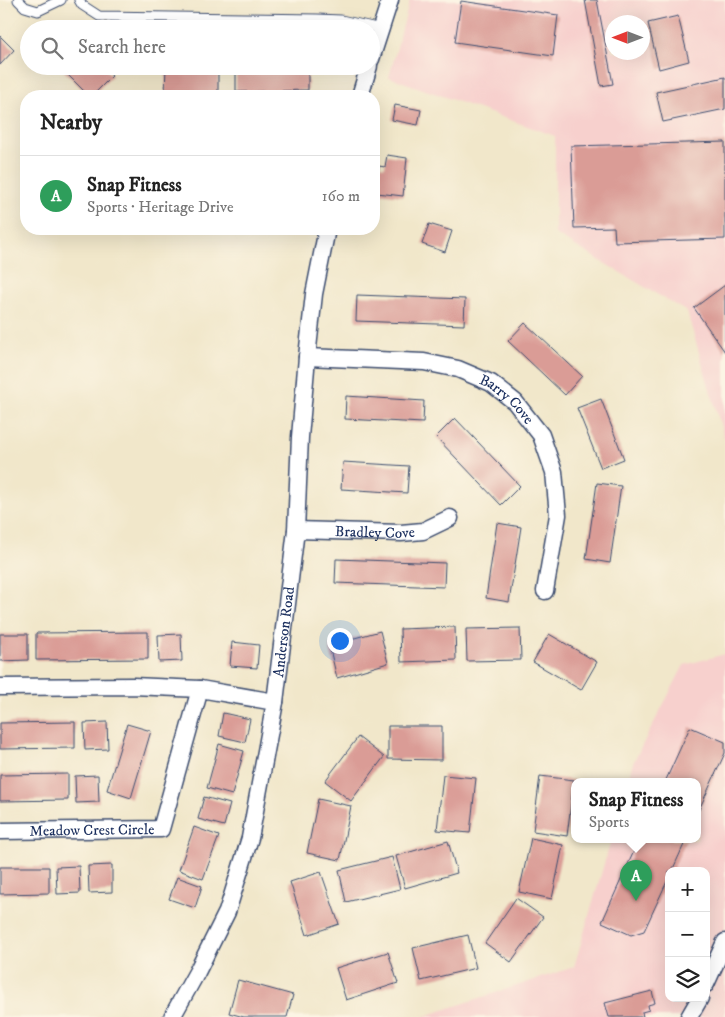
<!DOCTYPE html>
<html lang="en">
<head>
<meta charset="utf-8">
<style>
  :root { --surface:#fff; --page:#f6f6f6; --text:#222; --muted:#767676; --line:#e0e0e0; --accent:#d1495b }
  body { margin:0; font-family:"IM FELL DW Pica",serif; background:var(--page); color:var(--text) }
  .controls { position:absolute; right:15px; bottom:15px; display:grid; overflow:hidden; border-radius:10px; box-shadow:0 5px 20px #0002 }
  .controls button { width:45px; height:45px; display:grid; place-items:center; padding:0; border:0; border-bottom:1px solid var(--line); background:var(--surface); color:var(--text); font:25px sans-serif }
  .compass { position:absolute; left:605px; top:15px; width:45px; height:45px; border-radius:50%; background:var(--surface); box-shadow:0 5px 20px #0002; rotate:270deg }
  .you { position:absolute; left:339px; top:640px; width:18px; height:18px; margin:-12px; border:4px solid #fff; border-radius:50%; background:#1a73e8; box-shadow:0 0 0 8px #1a73e833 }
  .badge { display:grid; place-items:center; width:32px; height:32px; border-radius:50%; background:var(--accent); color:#fff; font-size:16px; font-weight:700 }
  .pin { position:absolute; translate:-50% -41px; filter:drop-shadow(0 1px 2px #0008) }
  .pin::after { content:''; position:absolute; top:26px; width:18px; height:15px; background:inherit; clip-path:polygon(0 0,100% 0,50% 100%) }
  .popup { position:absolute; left:571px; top:778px; width:130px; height:65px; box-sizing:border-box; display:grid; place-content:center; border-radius:10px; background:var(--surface); filter:drop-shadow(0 1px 4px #0005); font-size:16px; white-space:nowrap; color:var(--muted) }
  .popup b { font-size:19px; color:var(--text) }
  .popup::after { content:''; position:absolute; left:50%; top:100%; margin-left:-10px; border:10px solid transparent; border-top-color:var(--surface) }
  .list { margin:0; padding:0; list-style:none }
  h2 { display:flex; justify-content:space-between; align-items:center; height:65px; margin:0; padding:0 20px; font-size:21px }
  h2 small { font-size:16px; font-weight:400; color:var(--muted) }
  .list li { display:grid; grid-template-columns:32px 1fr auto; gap:15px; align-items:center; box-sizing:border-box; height:80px; padding:0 20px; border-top:1px solid var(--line) }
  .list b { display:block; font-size:19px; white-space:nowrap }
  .list p { margin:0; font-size:16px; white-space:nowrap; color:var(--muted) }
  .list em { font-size:16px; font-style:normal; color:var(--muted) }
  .icon { flex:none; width:28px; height:28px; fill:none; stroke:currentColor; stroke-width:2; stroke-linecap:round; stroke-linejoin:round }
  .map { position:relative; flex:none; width:725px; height:1017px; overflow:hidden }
  .search { position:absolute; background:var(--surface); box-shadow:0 5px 20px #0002; left:20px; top:20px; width:360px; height:55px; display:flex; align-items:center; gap:12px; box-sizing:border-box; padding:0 18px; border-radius:28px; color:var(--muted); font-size:19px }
  .panel { position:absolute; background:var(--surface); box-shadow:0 5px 20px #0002; left:20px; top:90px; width:360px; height:145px; border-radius:20px }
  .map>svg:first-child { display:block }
  .built { fill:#f7d0cd; fill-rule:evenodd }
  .building { fill:#da9c96 }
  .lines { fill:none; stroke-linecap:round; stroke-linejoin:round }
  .lane-casing { stroke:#3b4b6e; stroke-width:11 }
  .street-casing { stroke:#3b4b6e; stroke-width:19 }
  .lane { stroke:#fff; stroke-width:9 }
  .street { stroke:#fff; stroke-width:16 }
  .labels { text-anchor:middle; stroke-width:4; stroke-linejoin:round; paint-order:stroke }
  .street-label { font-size:15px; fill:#1b2f5e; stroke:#fcf5e5 }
</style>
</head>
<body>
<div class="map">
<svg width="725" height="1017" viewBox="0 0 725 1017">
  <rect width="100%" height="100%" fill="#fcf5e5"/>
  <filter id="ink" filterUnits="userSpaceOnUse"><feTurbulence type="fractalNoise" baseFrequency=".02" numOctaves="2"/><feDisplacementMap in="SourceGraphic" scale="10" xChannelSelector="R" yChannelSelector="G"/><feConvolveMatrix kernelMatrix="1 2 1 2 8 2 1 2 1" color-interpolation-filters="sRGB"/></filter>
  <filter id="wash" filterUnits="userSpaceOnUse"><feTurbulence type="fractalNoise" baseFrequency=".0096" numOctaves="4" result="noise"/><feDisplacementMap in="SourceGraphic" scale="20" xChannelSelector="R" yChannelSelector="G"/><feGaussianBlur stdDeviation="1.12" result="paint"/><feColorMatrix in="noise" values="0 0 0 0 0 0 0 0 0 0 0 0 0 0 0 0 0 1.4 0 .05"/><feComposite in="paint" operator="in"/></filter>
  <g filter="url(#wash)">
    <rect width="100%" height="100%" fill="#f1e7ca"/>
    <g class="built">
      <path d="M 410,0 L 725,0 L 725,440 L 687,312 L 555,234 L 555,136 L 389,77 ZM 612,22 L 642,22 L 642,52 L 612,52 Z"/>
      <path d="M 725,654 L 725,1017 L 422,1017 L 574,967 L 611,840 L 697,840 L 697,782 L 627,782 L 633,763 L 684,665 ZM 669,871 L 706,871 L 706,998 L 669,998 Z"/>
    </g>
    <g id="blocks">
      <g class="building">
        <path d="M 585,0 L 597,0 L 613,84 L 601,86 Z"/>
        <path d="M 461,1 L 558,15 L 553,56 L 455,42 Z"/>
        <path d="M 678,16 L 689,61 L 659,69 L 648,23 Z"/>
        <path d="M 0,36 L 14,50 L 0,65 Z"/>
        <path d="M 59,66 L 103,66 L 112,76 L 92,96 L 89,96 Z"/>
        <path d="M 166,66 L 218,66 L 218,94 L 165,93 Z"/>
        <path d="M 236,66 L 308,66 L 308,90 L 236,92 Z"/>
        <path d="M 725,77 L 725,109 L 663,122 L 656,92 Z"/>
        <path d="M 395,105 L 421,110 L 418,125 L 392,120 Z"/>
        <path d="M 725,142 L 725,239 L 615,242 L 614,227 L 574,228 L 571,146 Z"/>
        <path d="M 387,155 L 407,158 L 403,196 L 377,193 L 379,166 L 385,167 Z"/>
        <path d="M 429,224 L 452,231 L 445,252 L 422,244 Z"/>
        <path d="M 725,285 L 725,352 L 694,308 Z"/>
        <path d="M 357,295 L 465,299 L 464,325 L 356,321 Z"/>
        <path d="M 525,323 L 582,376 L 565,395 L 508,341 Z"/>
        <path d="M 346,396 L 424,401 L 423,423 L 345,419 Z"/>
        <path d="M 601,399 L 624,459 L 601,468 L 577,408 Z"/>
        <path d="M 455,418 L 520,486 L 501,505 L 436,437 Z"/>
        <path d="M 343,462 L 409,466 L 407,493 L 341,489 Z"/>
        <path d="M 597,483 L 621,486 L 610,563 L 586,559 Z"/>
        <path d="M 497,523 L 521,527 L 509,602 L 486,598 Z"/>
        <path d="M 336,559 L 445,563 L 444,587 L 335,583 Z"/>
        <path d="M 455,627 L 456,660 L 401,662 L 400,629 Z"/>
        <path d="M 520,628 L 521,660 L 467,661 L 466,629 Z"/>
        <path d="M 380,631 L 388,663 L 337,678 L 329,645 Z"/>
        <path d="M 148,632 L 148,659 L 36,660 L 36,633 Z"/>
        <path d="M 0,634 L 28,634 L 28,660 L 0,661 Z"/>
        <path d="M 181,634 L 182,661 L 159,662 L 158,635 Z"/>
        <path d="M 549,634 L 597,662 L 581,690 L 533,662 Z"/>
        <path d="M 232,642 L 259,645 L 257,668 L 230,666 Z"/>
        <path d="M 223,713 L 250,719 L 245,742 L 219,736 Z"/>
        <path d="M 75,722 L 75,748 L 0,749 L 0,723 Z"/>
        <path d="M 107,722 L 108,749 L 85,750 L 84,723 Z"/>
        <path d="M 127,724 L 151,731 L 131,798 L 107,790 Z"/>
        <path d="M 388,726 L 442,726 L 442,760 L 388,759 Z"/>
        <path d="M 690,727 L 725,742 L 725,753 L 697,814 L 697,782 L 665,782 Z"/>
        <path d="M 358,737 L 384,757 L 351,801 L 325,781 Z"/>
        <path d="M 219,744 L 244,751 L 232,795 L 207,788 Z"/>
        <path d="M 68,774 L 68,800 L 0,801 L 0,775 Z"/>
        <path d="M 98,775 L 99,802 L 76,803 L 75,776 Z"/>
        <path d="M 443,775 L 476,778 L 470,833 L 437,830 Z"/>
        <path d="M 540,776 L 574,780 L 567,836 L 533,831 Z"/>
        <path d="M 204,797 L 230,804 L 224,826 L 198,819 Z"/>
        <path d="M 318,799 L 351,806 L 340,860 L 307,853 Z"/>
        <path d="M 194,827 L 219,836 L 203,879 L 179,870 Z"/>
        <path d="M 531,838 L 563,845 L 552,899 L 519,892 Z"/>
        <path d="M 639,840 L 686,840 L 672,871 L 669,871 L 669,877 L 644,931 L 631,935 L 602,922 Z"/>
        <path d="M 448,841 L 457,873 L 405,888 L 396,856 Z"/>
        <path d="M 392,857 L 400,889 L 346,902 L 339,870 Z"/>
        <path d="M 112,865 L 112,892 L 89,893 L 88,866 Z"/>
        <path d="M 79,866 L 80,893 L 57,894 L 56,867 Z"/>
        <path d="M 0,867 L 49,867 L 49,893 L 0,894 Z"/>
        <path d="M 321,872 L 339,924 L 307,935 L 290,882 Z"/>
        <path d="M 177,877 L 202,886 L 195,908 L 169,899 Z"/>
        <path d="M 516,898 L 543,917 L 511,962 L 485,943 Z"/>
        <path d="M 468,935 L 476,968 L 421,981 L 413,948 Z"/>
        <path d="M 388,952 L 398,983 L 346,1000 L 336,968 Z"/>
        <path d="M 238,980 L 293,995 L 287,1017 L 244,1017 L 229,1013 Z"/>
        <path d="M 652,991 L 655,1003 L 648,1005 L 649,1010 L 642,1012 L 643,1017 L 609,1017 L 605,1003 Z"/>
      </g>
    </g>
  </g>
  <g filter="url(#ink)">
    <use href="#blocks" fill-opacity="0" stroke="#3b4b6e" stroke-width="1"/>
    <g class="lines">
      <defs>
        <g id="lane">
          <path d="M 18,0 L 25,7 L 38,11 L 61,0"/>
          <path d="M 79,0 L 82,5 L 99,16 L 317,19 L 341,20 L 381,29"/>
        </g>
        <g id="street">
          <path d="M 371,59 L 390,0"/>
          <path d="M 360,96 L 369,66"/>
          <path id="s1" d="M 307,357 L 424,362 L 458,369 L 491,383 L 515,402 L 541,435 L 554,472 L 558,515 L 545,591"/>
          <path id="s2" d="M 296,530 L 401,533 L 423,531 L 450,518"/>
          <path d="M 0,687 L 133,686 L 200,689 L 275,702"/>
          <path id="s3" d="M 0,831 L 161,829 L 200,689"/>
          <path d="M 706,984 L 725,942"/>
          <path id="s4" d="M 172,1017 L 197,972 L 227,912 L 250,838 L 275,702 L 296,530 L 300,437 L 307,357 L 314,294 L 327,229"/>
          <path d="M 689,1017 L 700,998"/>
        </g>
      </defs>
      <use href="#lane" class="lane-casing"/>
      <use href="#street" class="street-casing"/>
      <use href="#lane" class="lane"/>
      <use href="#street" class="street"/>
    </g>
  </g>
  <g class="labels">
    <g class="street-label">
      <text dy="5" stroke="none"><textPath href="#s1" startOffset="210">Barry Cove</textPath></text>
      <text dy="5" stroke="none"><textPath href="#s2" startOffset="79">Bradley Cove</textPath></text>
      <text dy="5" stroke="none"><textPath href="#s4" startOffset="405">Anderson Road</textPath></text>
      <text dy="5" stroke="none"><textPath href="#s3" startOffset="92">Meadow Crest Circle</textPath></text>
    </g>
  </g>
</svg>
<div class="controls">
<button>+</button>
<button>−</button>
<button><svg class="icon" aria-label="layers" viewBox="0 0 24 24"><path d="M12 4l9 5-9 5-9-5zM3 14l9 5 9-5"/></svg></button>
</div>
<svg class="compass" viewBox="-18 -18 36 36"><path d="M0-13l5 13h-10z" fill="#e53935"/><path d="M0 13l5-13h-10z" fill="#767676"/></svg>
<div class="you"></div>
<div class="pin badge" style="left:636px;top:901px;background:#2e9e5b">A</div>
<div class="popup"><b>Snap Fitness</b>Sports</div>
<div class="search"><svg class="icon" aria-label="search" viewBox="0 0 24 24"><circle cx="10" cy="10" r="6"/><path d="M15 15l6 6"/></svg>Search here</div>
<section class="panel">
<h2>Nearby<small></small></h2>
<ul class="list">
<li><span class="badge" style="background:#2e9e5b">A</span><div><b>Snap Fitness</b><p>Sports · Heritage Drive</p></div><em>160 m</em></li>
</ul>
</section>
</div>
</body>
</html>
